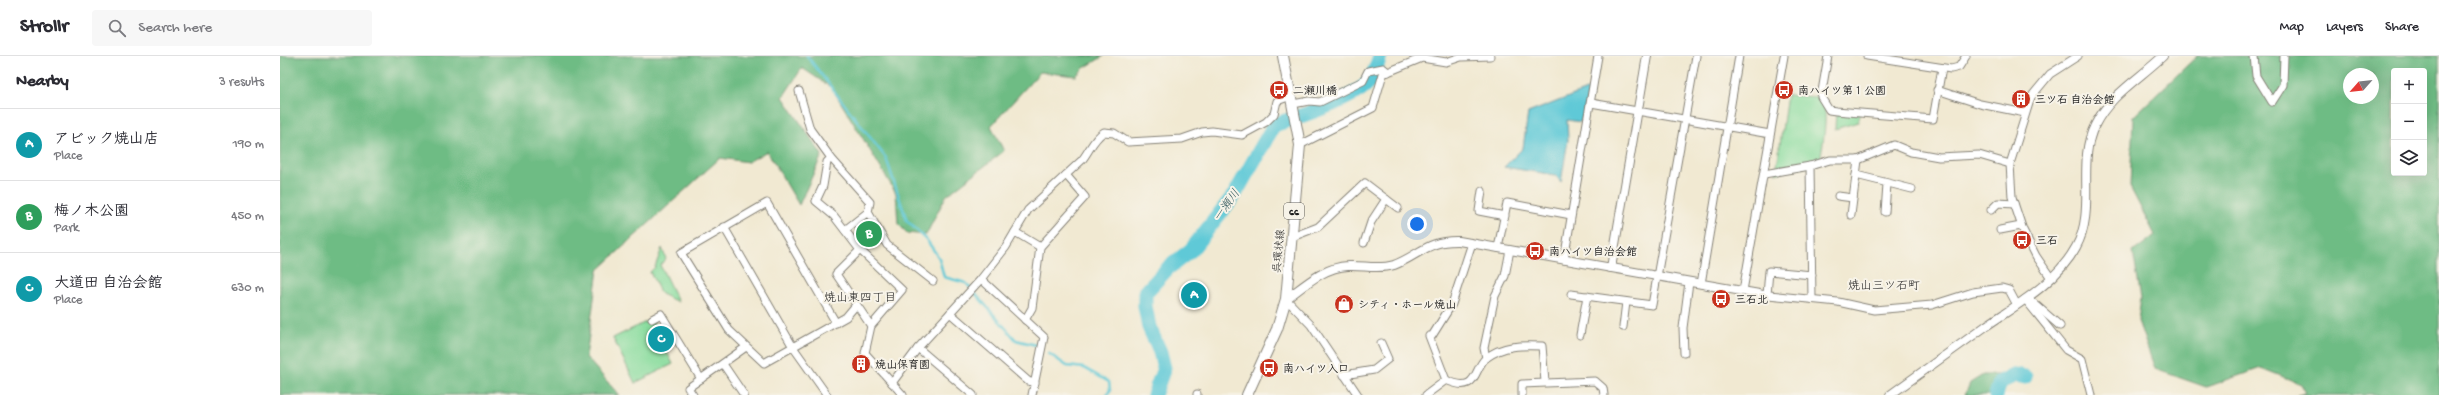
<!DOCTYPE html>
<html lang="en">
<head>
<meta charset="utf-8">
<style>
  :root { --surface:#fff; --page:#f7f7f7; --text:#2b2b33; --muted:#7c7c81; --line:#e1e1e2; --accent:#1a73e8 }
  body { margin:0; font-family:"Gochi Hand","Klee One",sans-serif; background:var(--page); color:var(--text) }
  .controls { position:absolute; right:12px; top:12px; display:grid; overflow:hidden; border-radius:4px; box-shadow:0 4px 16px #0002 }
  .controls button { width:36px; height:36px; display:grid; place-items:center; padding:0; border:0; border-bottom:1px solid var(--line); background:var(--surface); color:var(--text); font:20px sans-serif }
  .compass { position:absolute; left:2063px; top:12px; width:36px; height:36px; border-radius:50%; background:var(--surface); box-shadow:0 4px 16px #0002; rotate:243deg }
  .you { position:absolute; left:1137px; top:168px; width:14px; height:14px; margin:-10px; border:3px solid #fff; border-radius:50%; background:#1a73e8; box-shadow:0 0 0 6px #1a73e833 }
  .badge { display:grid; place-items:center; width:26px; height:26px; border-radius:50%; background:var(--accent); color:#fff; font-size:13px; font-weight:700 }
  .pin { position:absolute; translate:-50% -50%; border:2px solid #fff; box-shadow:0 1px 4px #0006 }
  .list { margin:0; padding:0; list-style:none }
  h2 { display:flex; justify-content:space-between; align-items:center; height:52px; margin:0; padding:0 16px; font-size:17px }
  h2 small { font-size:13px; font-weight:400; color:var(--muted) }
  .list li { display:grid; grid-template-columns:26px 1fr auto; gap:12px; align-items:center; box-sizing:border-box; height:72px; padding:0 16px; border-top:1px solid var(--line) }
  .list b { display:block; font-size:15px; white-space:nowrap }
  .list p { margin:0; font-size:13px; white-space:nowrap; color:var(--muted) }
  .list em { font-size:13px; font-style:normal; color:var(--muted) }
  .icon { flex:none; width:22px; height:22px; fill:none; stroke:currentColor; stroke-width:2; stroke-linecap:round; stroke-linejoin:round }
  .map { position:relative; flex:none; width:2159px; height:339px; overflow:hidden }
  header { display:flex; align-items:center; gap:24px; box-sizing:border-box; height:56px; padding:0 20px; background:var(--surface); border-bottom:1px solid var(--line) }
  header strong { font-size:19px }
  nav { display:flex; gap:22px; margin-inline-start:auto; font-size:14px }
  .search { width:280px; height:36px; background:var(--page); display:flex; align-items:center; gap:10px; box-sizing:border-box; padding:0 14px; border-radius:4px; color:var(--muted); font-size:15px }
  main { display:flex }
  aside { flex:1; background:var(--surface) }
  .map>svg:first-child { display:block }
  .green { fill:#88dc9d; stroke:#527c5c }
  .forest { fill:#6ebc84; stroke:#456c50; fill-rule:evenodd }
  .water { fill:#5ec9d7; stroke:#3d727a }
  .lines { fill:none; stroke-linecap:round; stroke-linejoin:round }
  .stream { stroke:#5ec9d7; stroke-width:2.5 }
  .river { stroke:#5ec9d7; stroke-width:15 }
  .minor-casing { stroke:#868277; stroke-width:9 }
  .tertiary-casing { stroke:#868277; stroke-width:10 }
  .primary-casing { stroke:#868277; stroke-width:12 }
  .minor { stroke:#fff; stroke-width:7 }
  .tertiary { stroke:#fff; stroke-width:8 }
  .primary { stroke:#fff; stroke-width:10 }
  .labels { text-anchor:middle; stroke-width:4; stroke-linejoin:round; paint-order:stroke }
  .shield { fill:#f7f3e8; stroke:#5e5c59; stroke-width:1 }
  .shield-label { font-size:10px; font-weight:bold; fill:#1c1c1c }
  .poi-label { font-size:11px; font-weight:bold; fill:#1c1c1c; stroke:#f7f3e8; text-anchor:start }
  .street-label { font-size:11px; fill:#1c1c1c; stroke:#f7f3e8 }
  .water-label { font-size:12px; font-style:italic; fill:#33595d; stroke:#f7f3e8 }
  .neighbourhood-label { font-size:12px; fill:#1c1c1c; stroke:#f7f3e8 }
</style>
</head>
<body>
<header>
<strong>Strollr</strong>
<div class="search"><svg class="icon" aria-label="search" viewBox="0 0 24 24"><circle cx="10" cy="10" r="6"/><path d="M15 15l6 6"/></svg>Search here</div>
<nav><a>Map</a><a>Layers</a><a>Share</a></nav>
</header>
<main>
<aside>
<h2>Nearby<small>3 results</small></h2>
<ul class="list">
<li><span class="badge" style="background:#0f9aa8">A</span><div><b>アビック焼山店</b><p>Place</p></div><em>190 m</em></li>
<li><span class="badge" style="background:#2e9e5b">B</span><div><b>梅ノ木公園</b><p>Park</p></div><em>450 m</em></li>
<li><span class="badge" style="background:#0f9aa8">C</span><div><b>大道田 自治会館</b><p>Place</p></div><em>630 m</em></li>
</ul>
</aside>
<div class="map">
<svg width="2159" height="339" viewBox="0 0 2159 339">
  <rect width="100%" height="100%" fill="#f7f3e8"/>
  <filter id="ink" filterUnits="userSpaceOnUse"><feTurbulence type="fractalNoise" baseFrequency=".025" numOctaves="2"/><feDisplacementMap in="SourceGraphic" scale="8" xChannelSelector="R" yChannelSelector="G"/><feConvolveMatrix kernelMatrix="1 2 1 2 8 2 1 2 1" color-interpolation-filters="sRGB"/></filter>
  <filter id="wash" filterUnits="userSpaceOnUse"><feTurbulence type="fractalNoise" baseFrequency=".012" numOctaves="4" result="noise"/><feDisplacementMap in="SourceGraphic" scale="16" xChannelSelector="R" yChannelSelector="G"/><feGaussianBlur stdDeviation="0.9" result="paint"/><feColorMatrix in="noise" values="0 0 0 0 0 0 0 0 0 0 0 0 0 0 0 0 0 1.4 0 .05"/><feComposite in="paint" operator="in"/></filter>
  <g filter="url(#wash)">
    <rect width="100%" height="100%" fill="#f1e9d2"/>
    <g class="green">
      <path d="M 1507,39 L 1541,41 C 1550,54 1542,91 1540,107 L 1496,117 Z"/>
      <path d="M 1556,55 L 1581,56 L 1578,66 L 1555,73 Z"/>
      <path d="M 587,160 L 600,181 L 590,193 L 577,175 Z"/>
      <path d="M 382,192 L 386,203 L 380,209 L 398,246 L 381,238 L 370,216 L 375,211 Z"/>
      <path d="M 372,263 L 378,277 L 374,280 L 379,292 L 384,290 L 393,308 L 355,327 L 333,282 Z"/>
    </g>
    <g class="forest">
      <path d="M 0,0 L 824,0 L 804,12 L 796,20 L 760,16 L 711,70 L 724,95 L 666,140 L 646,179 L 627,177 L 618,168 L 616,137 L 552,32 L 522,12 L 503,41 L 542,99 L 519,149 L 487,95 L 468,106 L 440,102 L 318,214 L 306,301 L 339,339 L 0,339 Z"/>
      <path d="M 1917,0 L 2159,0 L 2159,339 L 2017,339 L 2026,337 L 2021,328 L 1981,312 L 1926,331 L 1875,313 L 1858,265 L 1861,242 L 1853,196 L 1875,179 L 1850,131 L 1853,61 ZM 2114,15 L 2144,15 L 2144,117 L 2114,117 ZM 2069,18 L 2093,18 L 2093,42 L 2069,42 Z"/>
      <path d="M 1703,319 L 1725,319 L 1715,330 L 1712,339 L 1685,339 L 1690,327 Z"/>
    </g>
    <path class="water" d="M 1309,33 L 1301,66 L 1287,64 L 1288,84 L 1281,126 L 1275,119 L 1224,111 L 1243,92 L 1248,57 Z"/>
    <g class="lines">
      <g class="stream">
        <path d="M 527,0 L 606,102 L 627,165 L 646,183 L 659,202 L 664,221 L 686,227 L 736,284 L 756,289"/>
        <path d="M 768,297 L 787,310 L 804,312 L 829,326 L 830,334 L 827,339"/>
      </g>
      <g class="river">
        <path d="M 874,339 L 884,312 L 880,296 L 869,271 L 865,250 L 865,237 L 888,212 L 911,194 L 955,138 L 994,69 C 1019,60 1068,46 1087,28 C 1094,21 1097,9 1100,0"/>
        <path d="M 1716,339 L 1720,326 L 1736,319 L 1745,321"/>
      </g>
    </g>
  </g>
  <g filter="url(#ink)">
    <g class="lines">
      <defs>
        <g id="minor">
          <path d="M 1548,0 L 1541,41 L 1549,54 L 1556,55 L 1653,63 L 1662,12"/>
          <path d="M 1587,0 L 1671,13 L 1679,11 L 1686,0"/>
          <path d="M 1974,0 L 1976,20 L 1992,46 L 2003,29 L 2004,0"/>
          <path d="M 1657,34 L 1700,48 L 1745,57"/>
          <path d="M 519,35 L 530,73 L 551,102 L 590,146 L 588,156 L 565,174"/>
          <path d="M 1311,47 L 1490,78"/>
          <path d="M 1013,48 L 1029,45 L 1040,46 L 1083,25 L 1088,15 L 1103,12 L 1108,16"/>
          <path d="M 1020,89 L 1093,52 L 1103,18 L 1142,2 L 1166,6 L 1181,1 L 1210,0"/>
          <path d="M 551,102 L 547,106 L 543,130 L 536,145 L 554,160 L 580,194 L 622,234 L 591,270"/>
          <path d="M 1530,110 L 1532,243"/>
          <path d="M 1484,118 L 1530,110 L 1550,104 L 1578,104 L 1614,89 L 1631,96 L 1659,101 L 1699,99 L 1730,108"/>
          <path d="M 1576,119 L 1632,133"/>
          <path d="M 1202,135 L 1199,155 L 1225,160"/>
          <path d="M 1558,140 L 1573,142"/>
          <path d="M 1711,154 L 1718,147 L 1734,148"/>
          <path d="M 588,156 L 607,189 L 653,225"/>
          <path d="M 1605,156 L 1607,128"/>
          <path d="M 1571,159 L 1578,104"/>
          <path d="M 444,171 L 513,291 L 547,339"/>
          <path d="M 1720,174 L 1741,170"/>
          <path d="M 735,176 L 760,191"/>
          <path d="M 1012,181 L 1038,171 L 1085,127 L 1118,152"/>
          <path d="M 1084,187 L 1091,166 L 1106,143"/>
          <path d="M 1218,192 L 1227,147 L 1291,159"/>
          <path d="M 580,194 L 556,218 L 591,270 L 585,297 L 623,339"/>
          <path d="M 1284,204 L 1318,0"/>
          <path d="M 1771,222 L 1756,200 L 1743,174 L 1732,141 L 1730,108 L 1751,41 L 1770,18 L 1798,0"/>
          <path d="M 701,223 L 764,281 L 752,339"/>
          <path d="M 1421,228 L 1459,0"/>
          <path d="M 1463,235 L 1504,0"/>
          <path d="M 1291,238 L 1372,249 L 1416,0"/>
          <path d="M 1479,238 L 1558,246 L 1594,254 L 1652,249 L 1693,236 L 1722,232 L 1729,234 L 1737,249"/>
          <path d="M 1487,239 L 1489,215 L 1532,219"/>
          <path d="M 1006,243 L 1031,269 L 1078,339"/>
          <path d="M 1745,243 L 1786,294 L 1802,303 L 1811,339"/>
          <path d="M 1750,244 L 1780,270"/>
          <path d="M 670,257 L 748,325 L 755,327"/>
          <path d="M 372,263 L 381,258 L 421,323"/>
          <path d="M 745,264 L 752,252 L 760,191 L 805,141 L 786,119"/>
          <path d="M 556,267 L 487,147 L 401,197 L 449,274 L 484,307 L 566,261 L 576,249"/>
          <path d="M 1343,271 L 1346,246"/>
          <path d="M 1300,279 L 1307,240"/>
          <path d="M 638,292 L 693,339"/>
          <path d="M 1404,297 L 1403,272 L 1409,226"/>
          <path d="M 1206,302 L 1204,292 L 1215,240 L 1225,220 L 1230,194"/>
          <path d="M 443,308 L 464,339"/>
          <path d="M 1064,319 L 1094,314 L 1108,303 L 1101,287"/>
          <path d="M 1166,324 L 1149,280 L 1152,280 L 1172,248 L 1192,187"/>
          <path d="M 612,327 L 638,292 L 701,223 L 726,191 L 748,154 L 802,104 C 810,94 813,83 824,76 L 834,77 L 848,86 L 902,83 L 922,76 L 932,75 L 962,79 L 986,66 L 994,58 L 997,45 L 1011,40"/>
          <path d="M 413,339 L 408,332 L 466,291"/>
          <path d="M 917,339 L 917,338"/>
          <path d="M 1146,339 L 1166,324 C 1199,339 1193,312 1206,302 C 1223,289 1242,289 1262,290 L 1265,326"/>
          <path d="M 1242,339 L 1242,328 L 1315,325 L 1323,332 L 1324,339"/>
        </g>
        <g id="tertiary">
          <path d="M 1331,212 L 1367,0"/>
          <path d="M 1006,243 C 1025,229 1044,211 1068,210 C 1083,209 1098,214 1114,209 C 1140,199 1147,184 1179,185 L 1479,238"/>
          <path d="M 1610,339 C 1642,316 1674,293 1706,270 C 1738,248 1777,226 1796,191 C 1817,154 1796,106 1815,69 C 1830,39 1859,23 1883,0"/>
        </g>
        <path id="primary" d="M 967,339 L 997,273 L 1006,243 L 1020,89 L 1003,0"/>
      </defs>
      <use href="#minor" class="minor-casing"/>
      <use href="#tertiary" class="tertiary-casing"/>
      <use href="#primary" class="primary-casing"/>
      <use href="#minor" class="minor"/>
      <use href="#tertiary" class="tertiary"/>
      <use href="#primary" class="primary"/>
    </g>
  </g>
  <defs>
    <symbol id="bus-disc" viewBox="-11 -11 22 22"><circle r="9.5" fill="#c8321e" stroke="#f7f3e8"/><path d="M-5-6H5V4H4V6H2V4H-2V6H-4V4H-5ZM-3.5-4V0h7V-4ZM-3.5 1.2v1.5H-2V1.2ZM2 1.2v1.5H3.5V1.2Z" fill="#fff"/></symbol>
    <symbol id="building-disc" viewBox="-11 -11 22 22"><circle r="9.5" fill="#c8321e" stroke="#f7f3e8"/><path d="M-4-6H4V6H1V3H-1V6H-4ZM-2.5-4.3h1.7v1.8h-1.7ZM.8-4.3h1.7v1.8H.8ZM-2.5-1h1.7V.8h-1.7ZM.8-1h1.7V.8H.8Z" fill="#fff"/></symbol>
    <symbol id="shop-disc" viewBox="-11 -11 22 22"><circle r="9.5" fill="#c8321e" stroke="#f7f3e8"/><path d="M-5-2.5h2.3a2.7 3.5 0 0 1 5.4 0H5L5.5 6h-11ZM-1.5-2.5h3a1.5 2.3 0 0 0-3 0Z" fill="#fff"/></symbol>
  </defs>
  <g fill-rule="evenodd">
    <use href="#bus-disc" x="988" y="23" width="22" height="22"/>
    <use href="#bus-disc" x="1493" y="23" width="22" height="22"/>
    <use href="#building-disc" x="1730" y="32" width="22" height="22"/>
    <use href="#bus-disc" x="1731" y="173" width="22" height="22"/>
    <use href="#bus-disc" x="1244" y="184" width="22" height="22"/>
    <use href="#bus-disc" x="1430" y="232" width="22" height="22"/>
    <use href="#shop-disc" x="1053" y="237" width="22" height="22"/>
    <use href="#building-disc" x="570" y="297" width="22" height="22"/>
    <use href="#bus-disc" x="978" y="301" width="22" height="22"/>
  </g>
  <g class="labels">
    <rect class="shield" x="1004" y="147" width="20" height="16" rx="3"/>
    <g class="shield-label">
      <text x="1014" y="159">66</text>
    </g>
    <g class="poi-label">
      <text x="1013" y="38">二瀬川橋</text>
      <text x="1518" y="38">南ハイツ第１公園</text>
      <text x="1755" y="47">三ツ石 自治会館</text>
      <text x="1756" y="188">三石</text>
      <text x="1269" y="199">南ハイツ自治会館</text>
      <text x="1455" y="247">三石北</text>
      <text x="1078" y="252">シティ・ホール焼山</text>
      <text x="595" y="312">焼山保育園</text>
      <text x="1003" y="316">南ハイツ入口</text>
    </g>
    <g class="street-label">
      <text transform="translate(998 195) rotate(-85)" y="4">呉環状線</text>
    </g>
    <g class="water-label">
      <text transform="translate(946 149) rotate(-54)" y="4">一瀬川</text>
    </g>
    <g class="neighbourhood-label">
      <text x="1604" y="233">焼山三ツ石町</text>
      <text x="580" y="245">焼山東四丁目</text>
    </g>
  </g>
</svg>
<div class="controls">
<button>+</button>
<button>−</button>
<button><svg class="icon" aria-label="layers" viewBox="0 0 24 24"><path d="M12 4l9 5-9 5-9-5zM3 14l9 5 9-5"/></svg></button>
</div>
<svg class="compass" viewBox="-18 -18 36 36"><path d="M0-13l5 13h-10z" fill="#e53935"/><path d="M0 13l5-13h-10z" fill="#7c7c81"/></svg>
<div class="you"></div>
<div class="pin badge" style="left:914px;top:239px;background:#0f9aa8">A</div>
<div class="pin badge" style="left:589px;top:178px;background:#2e9e5b">B</div>
<div class="pin badge" style="left:381px;top:283px;background:#0f9aa8">C</div>
</div>
</main>
</body>
</html>
